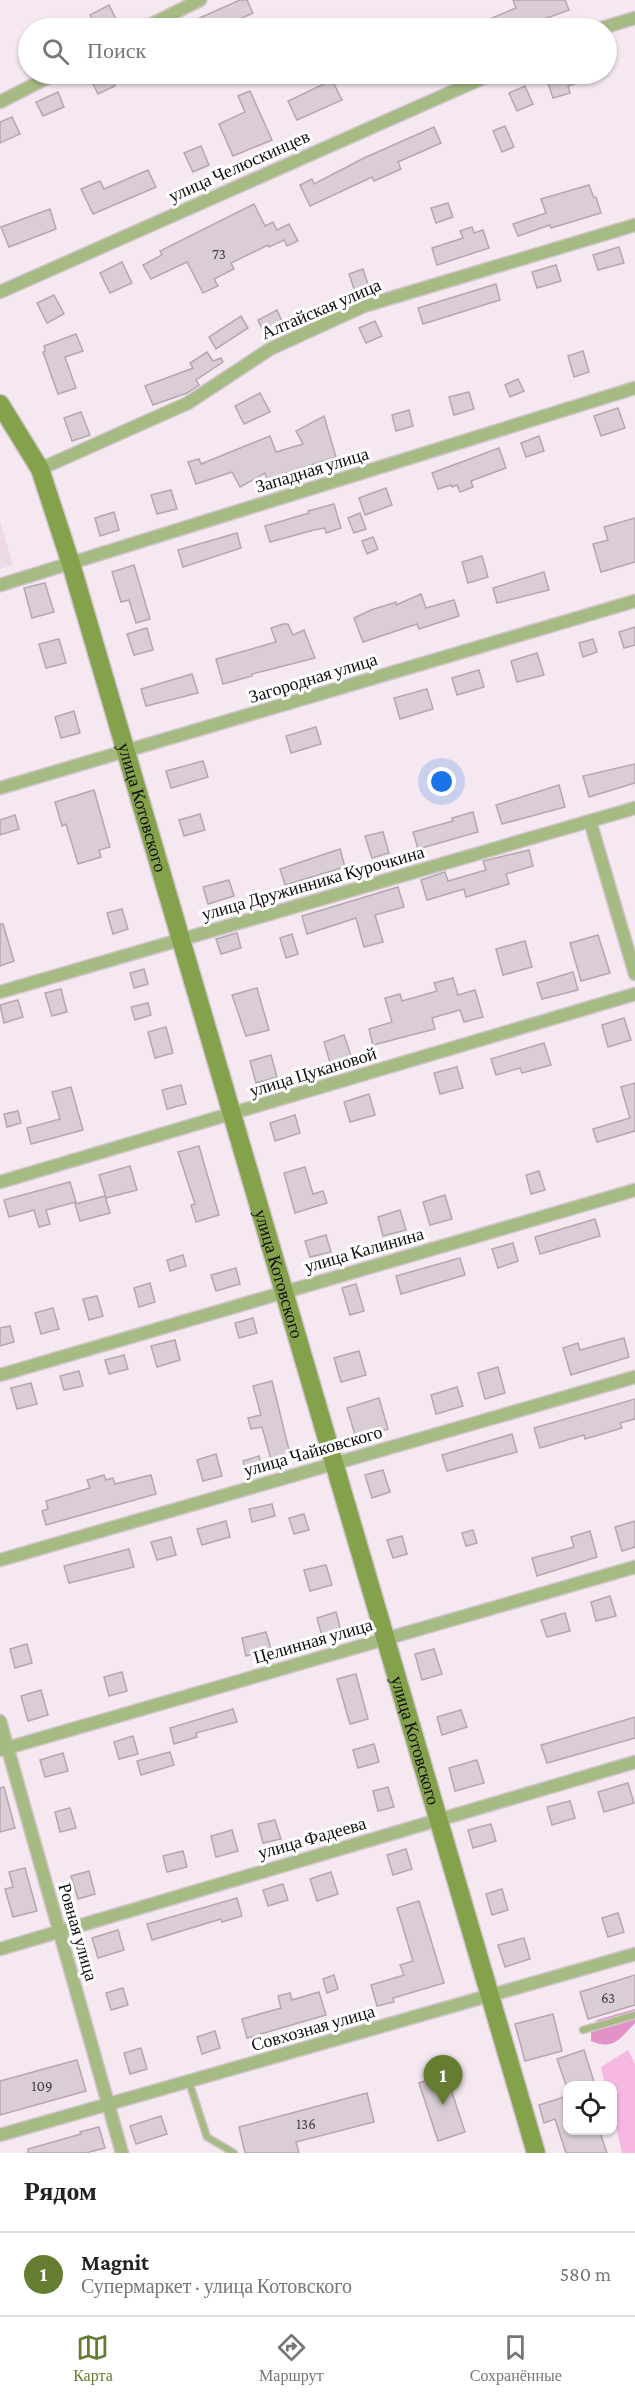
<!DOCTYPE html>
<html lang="ru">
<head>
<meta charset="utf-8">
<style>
  :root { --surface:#fff; --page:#f6f6f6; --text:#222; --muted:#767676; --line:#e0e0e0; --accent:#647d30 }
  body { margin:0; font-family:"Crimson Pro",serif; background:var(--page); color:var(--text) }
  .controls { position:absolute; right:18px; bottom:18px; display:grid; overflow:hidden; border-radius:12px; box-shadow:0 2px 4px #0004 }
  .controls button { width:54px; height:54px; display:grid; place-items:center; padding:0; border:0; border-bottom:2px solid var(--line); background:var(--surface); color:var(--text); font:30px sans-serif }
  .you { position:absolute; left:442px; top:782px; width:21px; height:21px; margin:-15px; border:4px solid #fff; border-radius:50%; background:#1a73e8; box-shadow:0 0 0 9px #1a73e833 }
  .badge { display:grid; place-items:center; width:39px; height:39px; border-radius:50%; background:var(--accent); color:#fff; font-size:20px; font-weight:700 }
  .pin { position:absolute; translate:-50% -50px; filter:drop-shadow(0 2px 3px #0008) }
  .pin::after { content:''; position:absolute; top:32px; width:21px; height:18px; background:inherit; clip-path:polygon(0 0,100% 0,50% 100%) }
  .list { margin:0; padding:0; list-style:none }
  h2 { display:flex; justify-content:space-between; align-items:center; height:78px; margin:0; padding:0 24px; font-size:26px }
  h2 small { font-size:20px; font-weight:400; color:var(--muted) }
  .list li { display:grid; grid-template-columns:39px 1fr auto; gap:18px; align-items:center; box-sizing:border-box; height:84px; padding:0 24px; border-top:2px solid var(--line) }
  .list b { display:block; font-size:22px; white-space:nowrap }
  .list p { margin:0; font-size:20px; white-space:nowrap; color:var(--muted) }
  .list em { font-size:20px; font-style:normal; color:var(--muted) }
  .icon { flex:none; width:33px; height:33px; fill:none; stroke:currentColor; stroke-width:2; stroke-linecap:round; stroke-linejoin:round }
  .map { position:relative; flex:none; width:635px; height:2153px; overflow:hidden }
  .search { position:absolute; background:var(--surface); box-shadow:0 2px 4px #0004; left:18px; right:18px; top:18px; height:66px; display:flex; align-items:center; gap:15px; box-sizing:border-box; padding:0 21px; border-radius:33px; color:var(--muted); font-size:22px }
  .sheet { height:162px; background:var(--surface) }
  nav { display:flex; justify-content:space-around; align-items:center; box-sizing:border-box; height:84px; border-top:2px solid var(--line); background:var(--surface); font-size:16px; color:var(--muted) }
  nav a { display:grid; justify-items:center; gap:3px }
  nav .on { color:var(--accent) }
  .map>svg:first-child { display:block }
  .built { fill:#eedae7 }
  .green { fill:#f6b7e0 }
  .forest { fill:#e192c7 }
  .building { fill:#dbcdd6; stroke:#b4a7af; stroke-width:1.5 }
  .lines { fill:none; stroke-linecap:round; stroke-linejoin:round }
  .lane-casing { stroke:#d2c5cc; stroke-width:9 }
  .street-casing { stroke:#d2c5cc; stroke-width:15 }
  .secondary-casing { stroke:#d2c5cc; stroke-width:21 }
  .lane { stroke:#a6bb84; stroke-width:6 }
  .street { stroke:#a6bb84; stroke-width:12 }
  .secondary { stroke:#84a24b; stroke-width:18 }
  .labels { text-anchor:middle; stroke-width:6; stroke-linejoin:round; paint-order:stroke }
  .number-label { font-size:15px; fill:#443e42 }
  .street-label { font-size:18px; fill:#120e11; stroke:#fff }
</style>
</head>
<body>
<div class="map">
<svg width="635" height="2153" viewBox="0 0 635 2153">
  <rect width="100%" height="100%" fill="#f6e8f0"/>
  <path class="built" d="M 0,520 L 13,565 L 0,569 Z"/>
  <path class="green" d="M 628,2050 L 635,2064 L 635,2153 L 622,2153 L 613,2114 L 612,2086 L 605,2085 L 601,2067 Z"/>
  <path class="forest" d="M 635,2009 L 635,2023 C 620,2038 614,2051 591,2041 L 591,2033 L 597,2020 Z"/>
  <g class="building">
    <path d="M 240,0 L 247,0 L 253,13 L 219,28 L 177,28 Z"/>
    <path d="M 513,0 L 565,0 L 569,10 L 519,28 L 468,28 L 516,8 Z"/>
    <path d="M 109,5 L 117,21 L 102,28 L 97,28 L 90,15 Z"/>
    <path d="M 88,74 L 109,74 L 115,86 L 98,94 Z"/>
    <path d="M 545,74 L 598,74 L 599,76 L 568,86 L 570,93 L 553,98 Z"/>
    <path d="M 332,80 L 342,100 L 297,120 L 288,101 Z"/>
    <path d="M 525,86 L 533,104 L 517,111 L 509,93 Z"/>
    <path d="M 250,91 L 272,140 L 233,156 L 219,124 L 245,112 L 238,96 Z"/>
    <path d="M 58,92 L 64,107 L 43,116 L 36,102 Z"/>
    <path d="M 12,117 L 20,134 L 0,143 L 0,122 Z"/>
    <path d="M 505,126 L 514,147 L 502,152 L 493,131 Z"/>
    <path d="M 434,127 L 441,143 L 398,162 L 401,169 L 374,181 L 372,177 L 310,206 L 300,185 L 312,179 L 314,184 L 364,158 Z"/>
    <path d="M 201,146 L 209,165 L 193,172 L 184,153 Z"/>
    <path d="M 148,170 L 156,187 L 93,214 L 81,189 L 100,181 L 104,189 Z"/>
    <path d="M 589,185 L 594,198 L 596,197 L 601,213 L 551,228 L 550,225 L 518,236 L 513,224 L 546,213 L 541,199 Z"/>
    <path d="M 448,203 L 453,217 L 436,223 L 431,208 Z"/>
    <path d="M 254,204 L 265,226 L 273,222 L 277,230 L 289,224 L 298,241 L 287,246 L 284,240 L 269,247 L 268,245 L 231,263 L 234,269 L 214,279 L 218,286 L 203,293 L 187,262 L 151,279 L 143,265 L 162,255 L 160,251 Z"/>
    <path d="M 50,209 L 56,229 L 9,247 L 1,227 Z"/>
    <path d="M 472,227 L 474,233 L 483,230 L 489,248 L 437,265 L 432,248 L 463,238 L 460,231 Z"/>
    <path d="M 619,247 L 624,263 L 598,270 L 593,255 Z"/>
    <path d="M 122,262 L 132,283 L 110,293 L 100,273 Z"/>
    <path d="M 556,265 L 561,281 L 537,288 L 532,272 Z"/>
    <path d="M 363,269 L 369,288 L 355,292 L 349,274 Z"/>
    <path d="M 496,284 L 500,300 L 423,324 L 418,308 Z"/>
    <path d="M 54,295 L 64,314 L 47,323 L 37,303 Z"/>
    <path d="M 277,310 L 284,326 L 265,335 L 258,320 Z"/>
    <path d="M 241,316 L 248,328 L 216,349 L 209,337 Z"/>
    <path d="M 375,321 L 382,336 L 366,343 L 359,328 Z"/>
    <path d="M 76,334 L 83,351 L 65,357 L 76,388 L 58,394 L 43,352 L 45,351 L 44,346 Z"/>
    <path d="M 583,351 L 589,372 L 574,377 L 568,356 Z"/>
    <path d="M 207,352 L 213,361 L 221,358 L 223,362 L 196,380 L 199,385 L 187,393 L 153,405 L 145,386 L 193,368 L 190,363 Z"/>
    <path d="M 518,379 L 524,391 L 510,397 L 505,385 Z"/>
    <path d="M 469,392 L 474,409 L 454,415 L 449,397 Z"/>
    <path d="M 260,393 L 270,412 L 244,424 L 235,406 Z"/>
    <path d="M 618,408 L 625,428 L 601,436 L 594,416 Z"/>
    <path d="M 409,410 L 413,426 L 396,431 L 392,415 Z"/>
    <path d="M 81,412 L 90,435 L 72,441 L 64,418 Z"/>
    <path d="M 324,416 L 336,457 L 267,479 L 265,473 L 240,487 L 232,472 L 196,484 L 188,462 L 199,459 L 201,464 L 270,436 L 276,452 L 303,444 L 296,431 Z"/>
    <path d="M 539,436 L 544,451 L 526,457 L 521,443 Z"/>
    <path d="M 499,448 L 506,468 L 471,481 L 473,487 L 460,492 L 457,485 L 452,487 L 451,485 L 438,489 L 432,473 Z"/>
    <path d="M 386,488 L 392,505 L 365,515 L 359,498 Z"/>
    <path d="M 171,490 L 177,509 L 157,514 L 151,495 Z"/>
    <path d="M 334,504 L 341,528 L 326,533 L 325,528 L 314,530 L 270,542 L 265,526 L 309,513 L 308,511 Z"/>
    <path d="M 114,512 L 119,530 L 100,536 L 95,518 Z"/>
    <path d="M 360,513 L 366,529 L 354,533 L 348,518 Z"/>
    <path d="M 635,518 L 635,562 L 601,572 L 593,544 L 608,540 L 604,527 Z"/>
    <path d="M 237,533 L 241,548 L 183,567 L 178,550 Z"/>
    <path d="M 373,537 L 378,549 L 367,554 L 362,541 Z"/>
    <path d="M 482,556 L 488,577 L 468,583 L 462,562 Z"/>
    <path d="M 134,565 L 150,619 L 136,623 L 129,600 L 121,602 L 112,572 Z"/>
    <path d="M 544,572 L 549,590 L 497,603 L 493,588 Z"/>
    <path d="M 45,583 L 54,612 L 32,618 L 24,588 Z"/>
    <path d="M 421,594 L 426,608 L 454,600 L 459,616 L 419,629 L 417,624 L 363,642 L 354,618 L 371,610 L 396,602 L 396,605 Z"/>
    <path d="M 283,624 L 288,624 L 293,635 L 304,630 L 315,658 L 252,674 L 252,676 L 223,684 L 216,659 L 276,642 L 271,628 Z"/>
    <path d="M 635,627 L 635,645 L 624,648 L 619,632 Z"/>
    <path d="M 147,628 L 153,650 L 134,655 L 127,634 Z"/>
    <path d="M 59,639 L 66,663 L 46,668 L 39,644 Z"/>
    <path d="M 593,639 L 597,652 L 583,657 L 579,643 Z"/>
    <path d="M 537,653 L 544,675 L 517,682 L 511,661 Z"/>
    <path d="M 479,670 L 484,687 L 457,695 L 452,678 Z"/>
    <path d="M 192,674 L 198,693 L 146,706 L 141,689 Z"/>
    <path d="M 427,689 L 433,709 L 400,719 L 394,698 Z"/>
    <path d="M 74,711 L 80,733 L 61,738 L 55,717 Z"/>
    <path d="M 316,727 L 321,744 L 291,753 L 286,736 Z"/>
    <path d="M 203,761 L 208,777 L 171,788 L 166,771 Z"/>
    <path d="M 635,764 L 635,783 L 589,797 L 583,776 Z"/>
    <path d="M 559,785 L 565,807 L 502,824 L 496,805 Z"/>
    <path d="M 94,790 L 110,847 L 99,850 L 101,857 L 78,864 L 66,824 L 62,826 L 55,802 Z"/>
    <path d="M 473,812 L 478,832 L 418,849 L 413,832 L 453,821 L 452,818 Z"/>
    <path d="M 200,814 L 205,830 L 184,836 L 179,820 Z"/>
    <path d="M 15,815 L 19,829 L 0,835 L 0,820 Z"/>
    <path d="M 383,832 L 389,853 L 372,858 L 365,836 Z"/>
    <path d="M 340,849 L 345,867 L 285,885 L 280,869 Z"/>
    <path d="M 529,850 L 533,866 L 506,874 L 509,884 L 466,897 L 464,889 L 427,900 L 421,880 L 445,872 L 448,881 L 486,870 L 483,861 Z"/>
    <path d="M 229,880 L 234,896 L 208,904 L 203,887 Z"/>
    <path d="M 398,887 L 404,907 L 375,915 L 383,942 L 364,947 L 356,918 L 307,934 L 302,916 Z"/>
    <path d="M 122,909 L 128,929 L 113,934 L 107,913 Z"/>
    <path d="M 0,924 L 3,924 L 14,961 L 0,966 Z"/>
    <path d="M 237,933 L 241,948 L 221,954 L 216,939 Z"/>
    <path d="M 292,934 L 298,954 L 286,958 L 280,938 Z"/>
    <path d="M 598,935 L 610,973 L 581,981 L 570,943 Z"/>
    <path d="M 525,941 L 532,967 L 503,975 L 496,949 Z"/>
    <path d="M 144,969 L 148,984 L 134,988 L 130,973 Z"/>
    <path d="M 573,972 L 578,990 L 542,999 L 537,983 Z"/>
    <path d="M 453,978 L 458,995 L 475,990 L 483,1017 L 464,1022 L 460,1010 L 432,1018 L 435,1029 L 373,1045 L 369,1029 L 392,1022 L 385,998 L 400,994 L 402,1001 L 437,991 L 434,983 Z"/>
    <path d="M 257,988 L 269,1030 L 246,1036 L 232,995 Z"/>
    <path d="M 61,989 L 67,1012 L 52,1016 L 45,993 Z"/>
    <path d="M 18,1000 L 23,1017 L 4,1023 L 0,1005 Z"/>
    <path d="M 148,1003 L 151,1015 L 135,1020 L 131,1007 Z"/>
    <path d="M 624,1018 L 631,1040 L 608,1047 L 602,1025 Z"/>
    <path d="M 166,1027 L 173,1053 L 155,1058 L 148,1032 Z"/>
    <path d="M 344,1035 L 352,1059 L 331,1066 L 324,1042 Z"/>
    <path d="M 544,1043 L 551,1065 L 522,1073 L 520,1068 L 496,1075 L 491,1059 Z"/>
    <path d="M 271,1055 L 277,1077 L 256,1083 L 250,1061 Z"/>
    <path d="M 457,1067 L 463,1088 L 440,1094 L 434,1073 Z"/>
    <path d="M 635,1083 L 635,1131 L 597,1142 L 593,1129 L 630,1118 L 621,1087 Z"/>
    <path d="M 181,1085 L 186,1104 L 167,1109 L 162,1090 Z"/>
    <path d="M 71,1087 L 83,1130 L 31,1144 L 27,1128 L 60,1119 L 52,1092 Z"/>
    <path d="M 369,1094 L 375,1115 L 350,1122 L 344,1102 Z"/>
    <path d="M 18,1111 L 21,1123 L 7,1127 L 4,1114 Z"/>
    <path d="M 295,1115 L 300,1133 L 275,1141 L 270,1123 Z"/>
    <path d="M 199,1146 L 219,1215 L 196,1222 L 191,1205 L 195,1204 L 178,1152 Z"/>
    <path d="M 130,1166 L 137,1190 L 106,1198 L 99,1175 Z"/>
    <path d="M 305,1167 L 313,1194 L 323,1191 L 327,1203 L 295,1213 L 284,1173 Z"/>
    <path d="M 539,1171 L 545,1190 L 531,1194 L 526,1175 Z"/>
    <path d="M 70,1182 L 76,1202 L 46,1210 L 50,1224 L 39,1227 L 34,1210 L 9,1217 L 4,1200 Z"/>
    <path d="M 445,1195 L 452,1219 L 430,1225 L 423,1202 Z"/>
    <path d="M 105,1196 L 110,1213 L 80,1221 L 75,1204 Z"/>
    <path d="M 400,1210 L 406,1230 L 383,1236 L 378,1217 Z"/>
    <path d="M 595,1219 L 600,1236 L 540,1254 L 535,1237 Z"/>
    <path d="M 326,1235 L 331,1252 L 310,1257 L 305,1241 Z"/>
    <path d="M 513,1243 L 518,1261 L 498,1268 L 492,1249 Z"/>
    <path d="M 183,1255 L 186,1266 L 170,1271 L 167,1260 Z"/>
    <path d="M 460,1258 L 465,1275 L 401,1294 L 396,1276 Z"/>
    <path d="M 236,1268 L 240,1284 L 216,1291 L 211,1275 Z"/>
    <path d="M 150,1283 L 155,1302 L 139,1307 L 134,1288 Z"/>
    <path d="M 356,1284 L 364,1311 L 350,1315 L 342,1288 Z"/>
    <path d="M 97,1296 L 103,1316 L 89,1320 L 83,1299 Z"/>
    <path d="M 53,1308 L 59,1329 L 41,1334 L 35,1313 Z"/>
    <path d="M 253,1318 L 257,1333 L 239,1338 L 235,1323 Z"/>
    <path d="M 10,1326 L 14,1342 L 0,1346 L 0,1328 Z"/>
    <path d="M 624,1338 L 629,1357 L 571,1375 L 563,1348 L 578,1343 L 580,1350 Z"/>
    <path d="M 175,1340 L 180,1360 L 157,1367 L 151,1346 Z"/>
    <path d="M 359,1351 L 366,1375 L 341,1382 L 334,1358 Z"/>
    <path d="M 124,1355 L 128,1369 L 109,1374 L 105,1360 Z"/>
    <path d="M 498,1367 L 505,1393 L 485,1399 L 478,1373 Z"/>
    <path d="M 79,1371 L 83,1386 L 64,1390 L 60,1376 Z"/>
    <path d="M 272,1381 L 290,1454 L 271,1459 L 262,1427 L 251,1429 L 248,1418 L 261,1415 L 253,1386 Z"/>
    <path d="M 31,1383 L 37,1404 L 17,1409 L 11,1388 Z"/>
    <path d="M 457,1387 L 463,1406 L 436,1414 L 431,1395 Z"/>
    <path d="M 379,1398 L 388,1429 L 356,1438 L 347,1408 Z"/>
    <path d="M 635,1399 L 635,1419 L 620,1423 L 622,1428 L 585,1439 L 584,1435 L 540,1448 L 534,1428 Z"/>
    <path d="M 512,1434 L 517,1452 L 447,1471 L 442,1455 Z"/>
    <path d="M 216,1454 L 222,1476 L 203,1481 L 197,1460 Z"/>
    <path d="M 259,1456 L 263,1472 L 247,1476 L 243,1461 Z"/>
    <path d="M 383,1470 L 390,1492 L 372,1498 L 365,1475 Z"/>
    <path d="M 104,1475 L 106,1480 L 113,1478 L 115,1484 L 151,1475 L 156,1494 L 46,1525 L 42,1511 L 48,1509 L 46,1501 L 90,1488 L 87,1480 Z"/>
    <path d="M 272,1504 L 275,1516 L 252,1522 L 249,1509 Z"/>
    <path d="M 304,1514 L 309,1530 L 294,1534 L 289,1518 Z"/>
    <path d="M 226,1521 L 230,1537 L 202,1545 L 197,1529 Z"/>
    <path d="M 635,1521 L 635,1547 L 622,1551 L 615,1527 Z"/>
    <path d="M 473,1530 L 477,1543 L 466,1546 L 462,1533 Z"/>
    <path d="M 590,1531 L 597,1557 L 537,1576 L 532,1558 L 574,1547 L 571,1537 Z"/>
    <path d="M 402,1536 L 407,1554 L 393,1558 L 387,1540 Z"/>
    <path d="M 171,1537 L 176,1555 L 157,1560 L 151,1542 Z"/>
    <path d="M 129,1549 L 134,1567 L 69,1583 L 64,1566 Z"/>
    <path d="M 326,1565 L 332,1585 L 310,1591 L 304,1570 Z"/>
    <path d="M 610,1596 L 616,1616 L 596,1621 L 591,1602 Z"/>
    <path d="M 336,1612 L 341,1631 L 322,1636 L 317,1618 Z"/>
    <path d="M 565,1613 L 570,1631 L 547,1637 L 541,1620 Z"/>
    <path d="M 266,1632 L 271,1649 L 246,1656 L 242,1638 Z"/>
    <path d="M 27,1644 L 32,1663 L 15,1668 L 10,1649 Z"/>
    <path d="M 434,1649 L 442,1674 L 422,1680 L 415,1654 Z"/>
    <path d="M 122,1672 L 127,1691 L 109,1696 L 104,1677 Z"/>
    <path d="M 356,1674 L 368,1719 L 350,1724 L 337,1679 Z"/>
    <path d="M 41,1690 L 48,1715 L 28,1721 L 21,1696 Z"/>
    <path d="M 233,1709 L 237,1722 L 196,1733 L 197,1737 L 174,1744 L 170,1728 Z"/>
    <path d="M 461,1710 L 467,1727 L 442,1735 L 437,1717 Z"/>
    <path d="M 635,1717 L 635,1738 L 547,1763 L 541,1745 Z"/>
    <path d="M 133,1736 L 138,1754 L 119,1759 L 114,1742 Z"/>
    <path d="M 374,1744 L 379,1762 L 358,1768 L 353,1750 Z"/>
    <path d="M 170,1752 L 174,1765 L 141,1775 L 137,1761 Z"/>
    <path d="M 63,1753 L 68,1771 L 45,1777 L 40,1760 Z"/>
    <path d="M 477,1760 L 484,1783 L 455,1791 L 449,1768 Z"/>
    <path d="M 628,1783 L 634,1803 L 604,1812 L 598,1792 Z"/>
    <path d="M 4,1787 L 15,1828 L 0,1832 L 0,1788 Z"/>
    <path d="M 388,1787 L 394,1807 L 378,1811 L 373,1791 Z"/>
    <path d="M 570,1801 L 575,1818 L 552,1825 L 547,1807 Z"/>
    <path d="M 70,1808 L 76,1828 L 60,1832 L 55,1812 Z"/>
    <path d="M 275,1820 L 281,1839 L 263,1843 L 258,1824 Z"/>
    <path d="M 491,1824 L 496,1841 L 473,1848 L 468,1830 Z"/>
    <path d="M 232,1830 L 238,1851 L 216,1857 L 211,1836 Z"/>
    <path d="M 406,1849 L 412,1869 L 393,1875 L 387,1855 Z"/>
    <path d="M 183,1851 L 187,1867 L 167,1872 L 163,1856 Z"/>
    <path d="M 25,1868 L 37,1911 L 13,1917 L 5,1889 L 13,1887 L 9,1872 Z"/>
    <path d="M 89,1871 L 95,1894 L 78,1899 L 71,1876 Z"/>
    <path d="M 331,1872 L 338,1894 L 317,1901 L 310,1879 Z"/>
    <path d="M 283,1884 L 288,1900 L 268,1906 L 263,1890 Z"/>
    <path d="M 502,1889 L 508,1910 L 492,1915 L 486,1894 Z"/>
    <path d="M 237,1898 L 242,1916 L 222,1922 L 221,1919 L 152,1940 L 147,1924 Z"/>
    <path d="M 419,1901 L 444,1983 L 393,1998 L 394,2002 L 377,2006 L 371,1985 L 404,1975 L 400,1965 L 413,1961 L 397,1908 Z"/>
    <path d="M 618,1913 L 624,1932 L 608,1937 L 602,1918 Z"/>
    <path d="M 118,1930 L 124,1950 L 98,1958 L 92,1938 Z"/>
    <path d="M 524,1938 L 530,1959 L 505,1967 L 498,1945 Z"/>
    <path d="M 334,1975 L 338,1989 L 327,1993 L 323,1979 Z"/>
    <path d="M 635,1975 L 635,2005 L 588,2019 L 580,1992 Z"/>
    <path d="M 123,1988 L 128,2005 L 111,2010 L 106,1993 Z"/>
    <path d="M 319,1992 L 326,2015 L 247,2038 L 242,2019 L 281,2008 L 278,1996 L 290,1993 L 292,2000 Z"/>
    <path d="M 553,2014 L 562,2051 L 525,2061 L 515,2024 Z"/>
    <path d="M 215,2031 L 220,2048 L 202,2054 L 197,2037 Z"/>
    <path d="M 141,2048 L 147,2069 L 130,2074 L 124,2053 Z"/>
    <path d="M 584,2050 L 595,2085 L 566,2085 L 557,2059 Z"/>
    <path d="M 77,2060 L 86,2091 L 0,2115 L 0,2081 Z"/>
    <path d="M 446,2074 L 465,2132 L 438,2141 L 419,2083 Z"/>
    <path d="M 367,2093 L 374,2122 L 296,2142 L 299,2153 L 245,2153 L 239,2127 Z"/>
    <path d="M 567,2096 L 567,2130 L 599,2130 L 607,2153 L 566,2153 L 555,2119 L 544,2123 L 539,2105 Z"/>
    <path d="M 161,2116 L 167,2134 L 136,2144 L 130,2126 Z"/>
    <path d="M 99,2127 L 105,2148 L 86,2153 L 28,2153 L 28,2149 L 81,2134 L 80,2132 Z"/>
  </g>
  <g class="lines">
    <defs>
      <g id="lane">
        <path d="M 583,2030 L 635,2015"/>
        <path d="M 189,2082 L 207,2137 L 234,2153"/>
      </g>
      <g id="street">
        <path d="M 144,28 L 200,0"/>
        <path d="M 602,28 L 635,18"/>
        <path d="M 0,102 L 55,74"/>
        <path d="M 0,292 L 492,74"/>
        <path d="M 40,469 L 188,403 L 270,349 L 364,306 L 635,225"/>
        <path d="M 0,585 L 635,388"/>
        <path d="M 0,788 L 635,601"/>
        <path d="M 590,821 L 635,974"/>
        <path d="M 0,992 L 635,808"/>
        <path d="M 0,1182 L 635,994"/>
        <path d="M 0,1375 L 635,1190"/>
        <path d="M 0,1560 L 635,1377"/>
        <path d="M 0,1721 L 122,2153"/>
        <path d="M 0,1750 L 635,1567"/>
        <path d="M 0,1949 L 635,1762"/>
        <path d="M 0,2135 L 635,1954"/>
      </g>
      <g id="secondary">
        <path id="s1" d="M 0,404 L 40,469 L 71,564 L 536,2153"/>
      </g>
    </defs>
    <use href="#lane" class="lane-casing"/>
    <use href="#street" class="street-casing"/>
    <use href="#secondary" class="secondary-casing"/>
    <use href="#lane" class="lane"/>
    <use href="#street" class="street"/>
    <use href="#secondary" class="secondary"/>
  </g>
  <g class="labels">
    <g class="number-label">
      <text x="219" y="259">73</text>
      <text x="608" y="2003">63</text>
      <text x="42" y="2091">109</text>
      <text x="306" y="2129">136</text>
    </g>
    <g class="street-label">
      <text transform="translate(239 166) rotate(-24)" y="6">улица Челюскинцев</text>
      <text transform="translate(321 309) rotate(-23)" y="6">Алтайская улица</text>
      <text transform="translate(312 470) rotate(-17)" y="6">Западная улица</text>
      <text transform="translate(313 678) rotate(-17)" y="6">Загородная улица</text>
      <text dy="6" stroke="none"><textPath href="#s1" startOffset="430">улица Котовского</textPath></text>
      <text transform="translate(313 883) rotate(-16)" y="6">улица Дружинника Курочкина</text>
      <text transform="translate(313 1072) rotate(-17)" y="6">улица Цукановой</text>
      <text transform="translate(364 1250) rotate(-16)" y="6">улица Калинина</text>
      <text dy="6" stroke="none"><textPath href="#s1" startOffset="916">улица Котовского</textPath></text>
      <text transform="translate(313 1451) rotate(-16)" y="6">улица Чайковского</text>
      <text transform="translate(313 1641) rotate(-16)" y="6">Целинная улица</text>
      <text dy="6" stroke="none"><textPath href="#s1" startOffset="1402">улица Котовского</textPath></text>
      <text transform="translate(312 1838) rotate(-16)" y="6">улица Фадеева</text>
      <text transform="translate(78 1932) rotate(74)" y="6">Ровная улица</text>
      <text transform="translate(313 2028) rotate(-16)" y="6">Совхозная улица</text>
    </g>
  </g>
</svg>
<div class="controls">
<button><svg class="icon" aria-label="locate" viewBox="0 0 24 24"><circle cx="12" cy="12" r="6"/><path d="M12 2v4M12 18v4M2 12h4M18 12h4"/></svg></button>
</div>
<div class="you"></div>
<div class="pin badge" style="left:443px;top:2105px">1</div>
<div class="search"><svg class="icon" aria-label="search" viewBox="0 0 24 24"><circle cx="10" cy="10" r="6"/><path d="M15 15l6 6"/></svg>Поиск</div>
</div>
<section class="sheet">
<h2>Рядом<small></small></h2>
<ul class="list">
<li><span class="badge">1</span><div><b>Magnit</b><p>Супермаркет · улица Котовского</p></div><em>580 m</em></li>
</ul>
</section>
<nav>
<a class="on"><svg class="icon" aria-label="map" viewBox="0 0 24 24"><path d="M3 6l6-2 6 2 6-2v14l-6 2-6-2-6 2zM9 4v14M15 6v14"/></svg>Карта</a>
<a><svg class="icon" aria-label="directions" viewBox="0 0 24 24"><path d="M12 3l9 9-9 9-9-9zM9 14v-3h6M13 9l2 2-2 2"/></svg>Маршрут</a>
<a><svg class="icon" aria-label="saved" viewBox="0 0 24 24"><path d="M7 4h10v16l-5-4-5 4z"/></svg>Сохранённые</a>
</nav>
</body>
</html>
